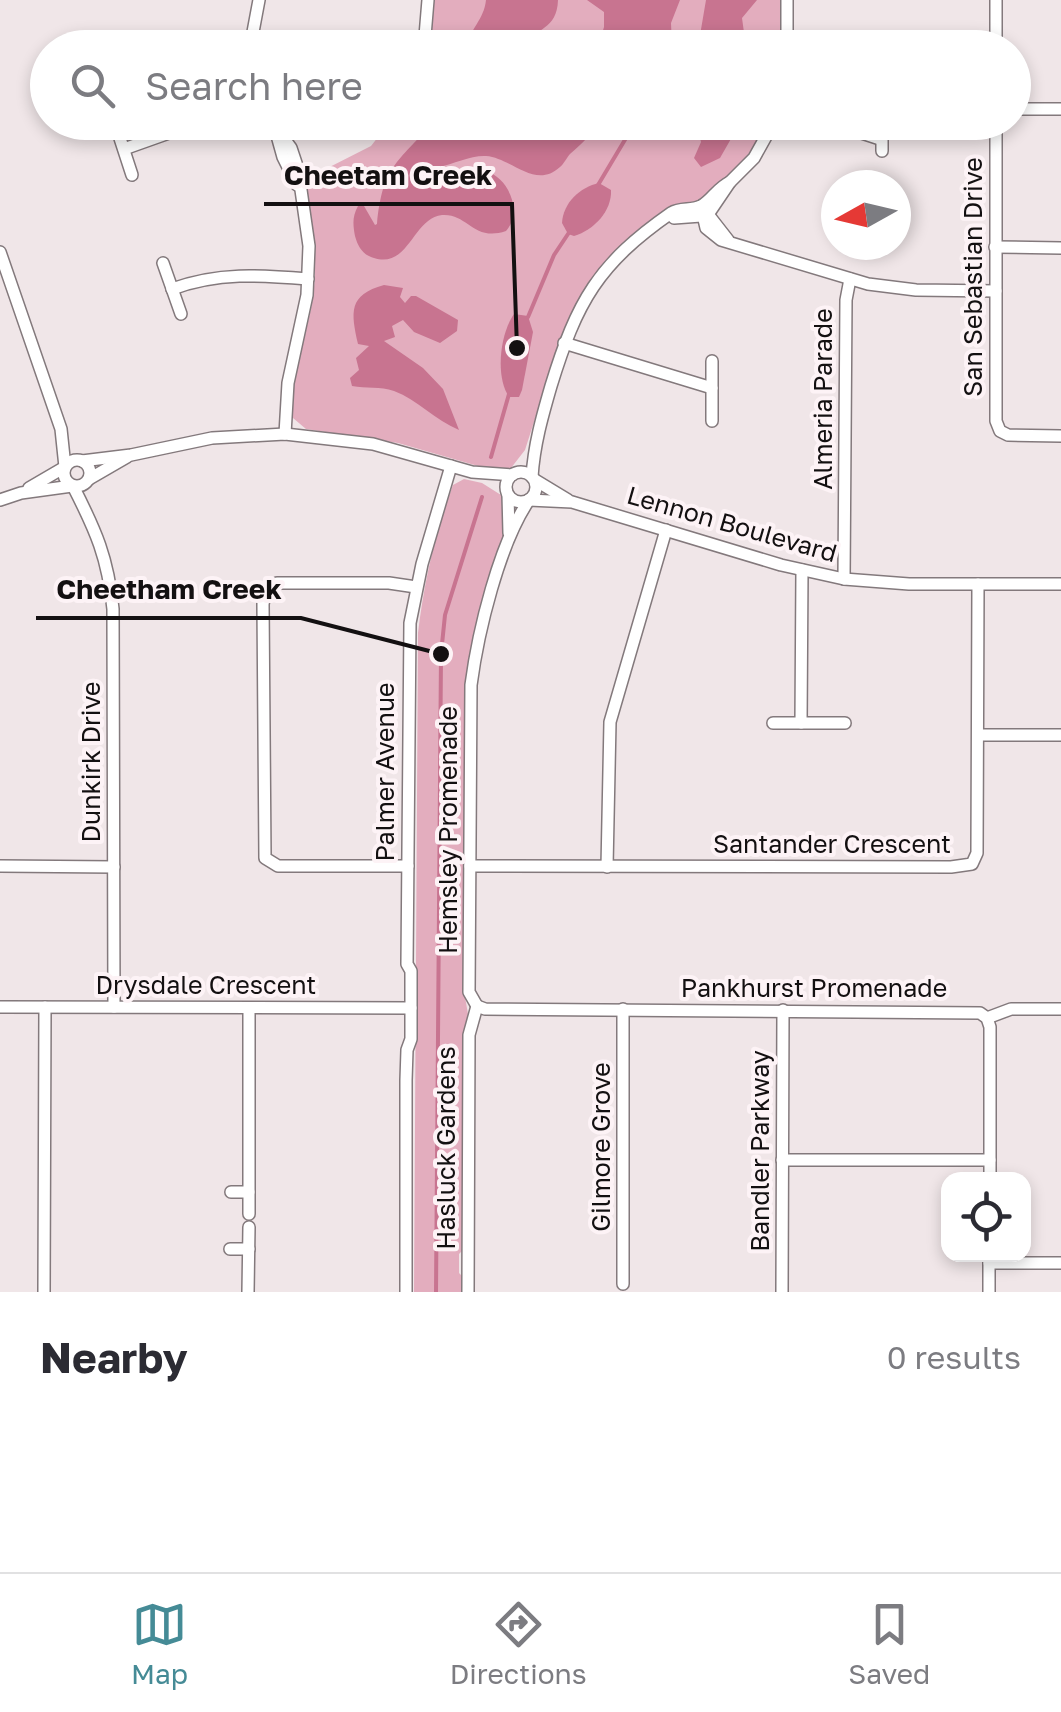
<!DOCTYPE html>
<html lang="en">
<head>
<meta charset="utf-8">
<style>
  :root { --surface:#fff; --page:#f7f7f7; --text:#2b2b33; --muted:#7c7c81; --line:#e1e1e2; --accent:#458b96 }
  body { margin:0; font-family:"Golos Text",sans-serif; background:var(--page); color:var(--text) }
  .controls { position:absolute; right:30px; bottom:30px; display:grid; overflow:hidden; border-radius:20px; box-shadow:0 5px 15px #0003 }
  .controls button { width:90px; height:90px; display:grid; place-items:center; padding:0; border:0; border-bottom:2px solid var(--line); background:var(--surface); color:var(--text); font:50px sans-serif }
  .compass { position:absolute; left:821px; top:170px; width:90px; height:90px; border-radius:50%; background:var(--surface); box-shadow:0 5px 15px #0003; rotate:262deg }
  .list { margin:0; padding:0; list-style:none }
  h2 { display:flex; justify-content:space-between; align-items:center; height:130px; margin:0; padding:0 40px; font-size:42px }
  h2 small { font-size:32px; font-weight:400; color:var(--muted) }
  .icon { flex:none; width:55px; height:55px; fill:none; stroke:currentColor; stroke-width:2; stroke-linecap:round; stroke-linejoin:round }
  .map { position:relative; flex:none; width:1061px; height:1292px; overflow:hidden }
  .search { position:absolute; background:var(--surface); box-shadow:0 5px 15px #0003; left:30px; right:30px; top:30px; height:110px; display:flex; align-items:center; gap:25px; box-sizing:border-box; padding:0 35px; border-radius:55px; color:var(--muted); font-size:38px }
  .sheet { height:280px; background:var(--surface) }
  nav { display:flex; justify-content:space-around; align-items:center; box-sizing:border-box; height:140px; border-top:2px solid var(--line); background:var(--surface); font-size:28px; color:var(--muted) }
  nav a { display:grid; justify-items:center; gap:5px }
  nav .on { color:var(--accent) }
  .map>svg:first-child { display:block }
  .green { fill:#e3adbe }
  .water { fill:#c87490 }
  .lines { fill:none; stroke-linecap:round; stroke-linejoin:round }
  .stream { stroke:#c87490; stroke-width:4 }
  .minor-casing { stroke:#83797c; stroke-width:14 }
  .minor { stroke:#fff; stroke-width:11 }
  .labels { text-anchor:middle; stroke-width:8; stroke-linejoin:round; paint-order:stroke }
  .street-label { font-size:25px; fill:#131011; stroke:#fdf3f6 }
  .leader { fill:none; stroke:#131011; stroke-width:4 }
  .callout-dot { fill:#131011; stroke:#fdf3f6; stroke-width:4 }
  .callout-label { font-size:28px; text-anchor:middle; font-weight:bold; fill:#131011; stroke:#fdf3f6; stroke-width:8; stroke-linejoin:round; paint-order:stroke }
</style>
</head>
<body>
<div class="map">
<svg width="1061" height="1292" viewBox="0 0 1061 1292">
  <rect width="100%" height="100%" fill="#f0e6e8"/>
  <g class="green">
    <path d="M 433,0 L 782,0 L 782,47 L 428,48 Z"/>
    <path d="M 389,123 L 770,123 L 744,164 L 703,201 L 637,233 L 592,278 L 562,334 L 525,450 L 511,468 L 485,468 L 398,443 L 306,429 L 293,418 C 290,380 305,341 312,303 C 319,261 313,221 304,180 L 371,146 Z"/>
    <path d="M 464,479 L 482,483 L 501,495 L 506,524 L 465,710 L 465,997 L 468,1014 L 464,1037 L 463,1250 L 459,1254 L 459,1273 L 463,1277 L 461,1292 L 414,1292 L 418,633 C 424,583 435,532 453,485 Z"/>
  </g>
  <g class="water">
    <path d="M 486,0 L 558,0 C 557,31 535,26 526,47 L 467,47 C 470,28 484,20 486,0 Z"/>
    <path d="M 587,0 L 680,0 L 671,23 L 672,47 L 598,47 L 604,27 L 604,12 Z"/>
    <path d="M 706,0 L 757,0 L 742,18 L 746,47 L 698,47 Z"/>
    <path d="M 432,123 L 432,122 L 594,123 C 590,138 581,144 570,154 C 568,156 563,165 560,167 C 535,190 512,158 486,156 C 472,155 453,164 439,167 L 439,172 L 445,176 C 458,174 473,167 486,171 C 509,178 523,212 506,231 C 473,242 468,213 442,215 C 413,218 409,269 374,258 C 363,255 358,247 355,236 C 353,225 352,217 358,206 L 364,206 L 375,225 L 377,224 C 383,165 397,164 432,123 Z"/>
    <path d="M 696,123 L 740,123 L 720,158 L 701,167 L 694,158 L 701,142 Z"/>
    <path d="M 599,183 L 611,190 C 612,211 594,230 574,236 L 568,234 L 562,223 C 563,203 580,187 599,183 Z"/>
    <path d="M 384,285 L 403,288 L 400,297 L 405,303 L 411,296 L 416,296 L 458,320 L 457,331 L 440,343 L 414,332 L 403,320 L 392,326 L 395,337 L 384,341 L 423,368 L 443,389 L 459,430 C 435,420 418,400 394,391 C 380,386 366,389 352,386 L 350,378 L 359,370 L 356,358 L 369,346 L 358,344 C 351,312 348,295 384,285 Z"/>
    <path d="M 514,314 L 528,316 L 533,332 L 522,390 L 519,397 L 509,397 C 495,376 500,334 514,314 Z"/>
  </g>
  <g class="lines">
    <g class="stream">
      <path d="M 598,185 L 629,133"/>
      <path d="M 528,317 L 554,255 L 570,231"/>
      <path d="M 491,457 L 509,394"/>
      <path d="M 436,1292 L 441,654 L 445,615 L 482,497"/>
    </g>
    <defs>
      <g id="minor">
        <path d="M 250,48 L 259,0"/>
        <path d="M 424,48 L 428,0"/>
        <path d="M 787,48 L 787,0"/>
        <path d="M 996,48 L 996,0"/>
        <path d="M 1014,109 L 1061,109"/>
        <path d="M 272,122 L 291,148 L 298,169 L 309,246 L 307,295 L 288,383 L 285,434"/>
        <path d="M 828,122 L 880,139"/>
        <path d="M 996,122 L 996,421 L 1000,431 L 1008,435 L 1061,436"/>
        <path d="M 115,123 L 132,175"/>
        <path d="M 276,132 L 283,157 L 297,185"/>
        <path d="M 124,149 L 200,122"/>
        <path d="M 882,151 L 882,125"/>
        <path d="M 701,206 L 706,228 L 721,240 L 868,284 L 916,290 L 996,291"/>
        <path d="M 703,208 L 728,240"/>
        <path d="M 674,218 L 701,216 L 709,213 L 730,182 L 754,158 L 774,122"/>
        <path d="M 995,247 L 1061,248"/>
        <path d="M 0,252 L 61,429 L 65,467"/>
        <path d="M 163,263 L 181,314"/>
        <path d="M 172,289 C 218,272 260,275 308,279"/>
        <path d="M 564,343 L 712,388"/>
        <path d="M 712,361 L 712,421"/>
        <circle cx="77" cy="473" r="13"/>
        <path d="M 82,461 L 131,455 L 212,438 L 285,434 L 373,444 L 472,472 L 512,475"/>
        <circle cx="521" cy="487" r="15"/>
        <path d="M 532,477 C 534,445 542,417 551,386 C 577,301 598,264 671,213 C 681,207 691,211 701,206 C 712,200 717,188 730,182"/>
        <path d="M 89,479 L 127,457"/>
        <path d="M 535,480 L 568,500"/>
        <path d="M 73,486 C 96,531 108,558 113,609 L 114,1007"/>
        <path d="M 29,488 L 65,467"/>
        <path d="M 508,495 L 509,533"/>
        <path d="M 0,500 L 21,493 L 72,486"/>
        <path d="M 529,500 L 572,502 L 781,565 L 844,579 L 909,584 L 1061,584"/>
        <path d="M 844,579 L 846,300 L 850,279"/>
        <path d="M 773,723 L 845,723"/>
        <path d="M 801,723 L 802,570"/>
        <path d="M 978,735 L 1061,735"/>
        <path d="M 0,866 L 114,867"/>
        <path d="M 408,866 L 278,866 L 265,858 L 263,604 L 266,590 L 277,583 L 389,583 L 416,587"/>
        <path d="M 470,866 L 951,867 L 972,864 L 977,853 L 978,584"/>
        <path d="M 607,867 L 610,722 L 666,530"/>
        <path d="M 477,1006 L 485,1009 L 980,1013 L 987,1018 L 990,1027 L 990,1180"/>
        <path d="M 477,1006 L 469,992 L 471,685 C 478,632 499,544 529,500"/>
        <path d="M 0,1007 L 411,1008"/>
        <path d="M 987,1018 L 1011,1009 L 1061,1009"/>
        <path d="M 782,1160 L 990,1160"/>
        <path d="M 231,1192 L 249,1192"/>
        <path d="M 249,1214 L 249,1008"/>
        <path d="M 230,1249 L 249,1249"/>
        <path d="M 989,1263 L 1061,1263"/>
        <path d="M 623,1284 L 623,1009"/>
        <path d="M 44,1292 L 45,1007"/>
        <path d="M 248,1292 L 249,1227"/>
        <path d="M 406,1292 L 406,1080 L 407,1050 L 411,1039 L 411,971 L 407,964 L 410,623 L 422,564 L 451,466"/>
        <path d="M 468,1292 L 469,1035 L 477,1006"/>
        <path d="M 782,1292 L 783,1010"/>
        <path d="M 989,1292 L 989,1254"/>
      </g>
    </defs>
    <use href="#minor" class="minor-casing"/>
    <use href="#minor" class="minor"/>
  </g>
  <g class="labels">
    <g class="street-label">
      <text transform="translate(973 277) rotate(-90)" y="9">San Sebastian Drive</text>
      <text transform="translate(823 399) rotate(-90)" y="9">Almeria Parade</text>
      <text transform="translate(732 524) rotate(16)" y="9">Lennon Boulevard</text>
      <text transform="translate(91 762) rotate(-90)" y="9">Dunkirk Drive</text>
      <text transform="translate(385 772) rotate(-90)" y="9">Palmer Avenue</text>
      <text transform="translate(448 830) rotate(-90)" y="9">Hemsley Promenade</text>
      <text x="832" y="853">Santander Crescent</text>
      <text x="206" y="994">Drysdale Crescent</text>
      <text x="814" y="997">Pankhurst Promenade</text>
      <text transform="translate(601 1147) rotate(-90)" y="9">Gilmore Grove</text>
      <text transform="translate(446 1148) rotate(-90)" y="9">Hasluck Gardens</text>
      <text transform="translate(760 1151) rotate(-90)" y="9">Bandler Parkway</text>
    </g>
  </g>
  <path class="leader" d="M517 348L512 204H264M441 654L301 618H36"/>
  <g class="callout-dot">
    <circle cx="517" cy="348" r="10"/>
    <circle cx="441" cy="654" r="10"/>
  </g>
  <g class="callout-label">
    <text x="388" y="185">Cheetam Creek</text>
    <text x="169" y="599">Cheetham Creek</text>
  </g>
</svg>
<div class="controls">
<button><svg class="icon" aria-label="locate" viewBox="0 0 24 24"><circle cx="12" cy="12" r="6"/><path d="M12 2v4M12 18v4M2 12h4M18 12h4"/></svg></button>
</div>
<svg class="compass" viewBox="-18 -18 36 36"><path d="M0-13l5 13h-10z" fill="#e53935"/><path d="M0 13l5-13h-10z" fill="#7c7c81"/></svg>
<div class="search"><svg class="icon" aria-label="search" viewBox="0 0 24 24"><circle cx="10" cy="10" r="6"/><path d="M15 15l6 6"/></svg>Search here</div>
</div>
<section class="sheet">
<h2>Nearby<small>0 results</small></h2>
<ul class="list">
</ul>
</section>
<nav>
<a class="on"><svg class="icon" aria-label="map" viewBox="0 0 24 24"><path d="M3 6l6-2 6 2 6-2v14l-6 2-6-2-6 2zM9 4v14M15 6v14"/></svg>Map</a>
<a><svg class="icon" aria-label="directions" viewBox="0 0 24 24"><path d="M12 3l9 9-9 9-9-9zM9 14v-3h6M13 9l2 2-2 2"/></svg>Directions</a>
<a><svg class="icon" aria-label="saved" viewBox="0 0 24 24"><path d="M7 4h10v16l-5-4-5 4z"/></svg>Saved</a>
</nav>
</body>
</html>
